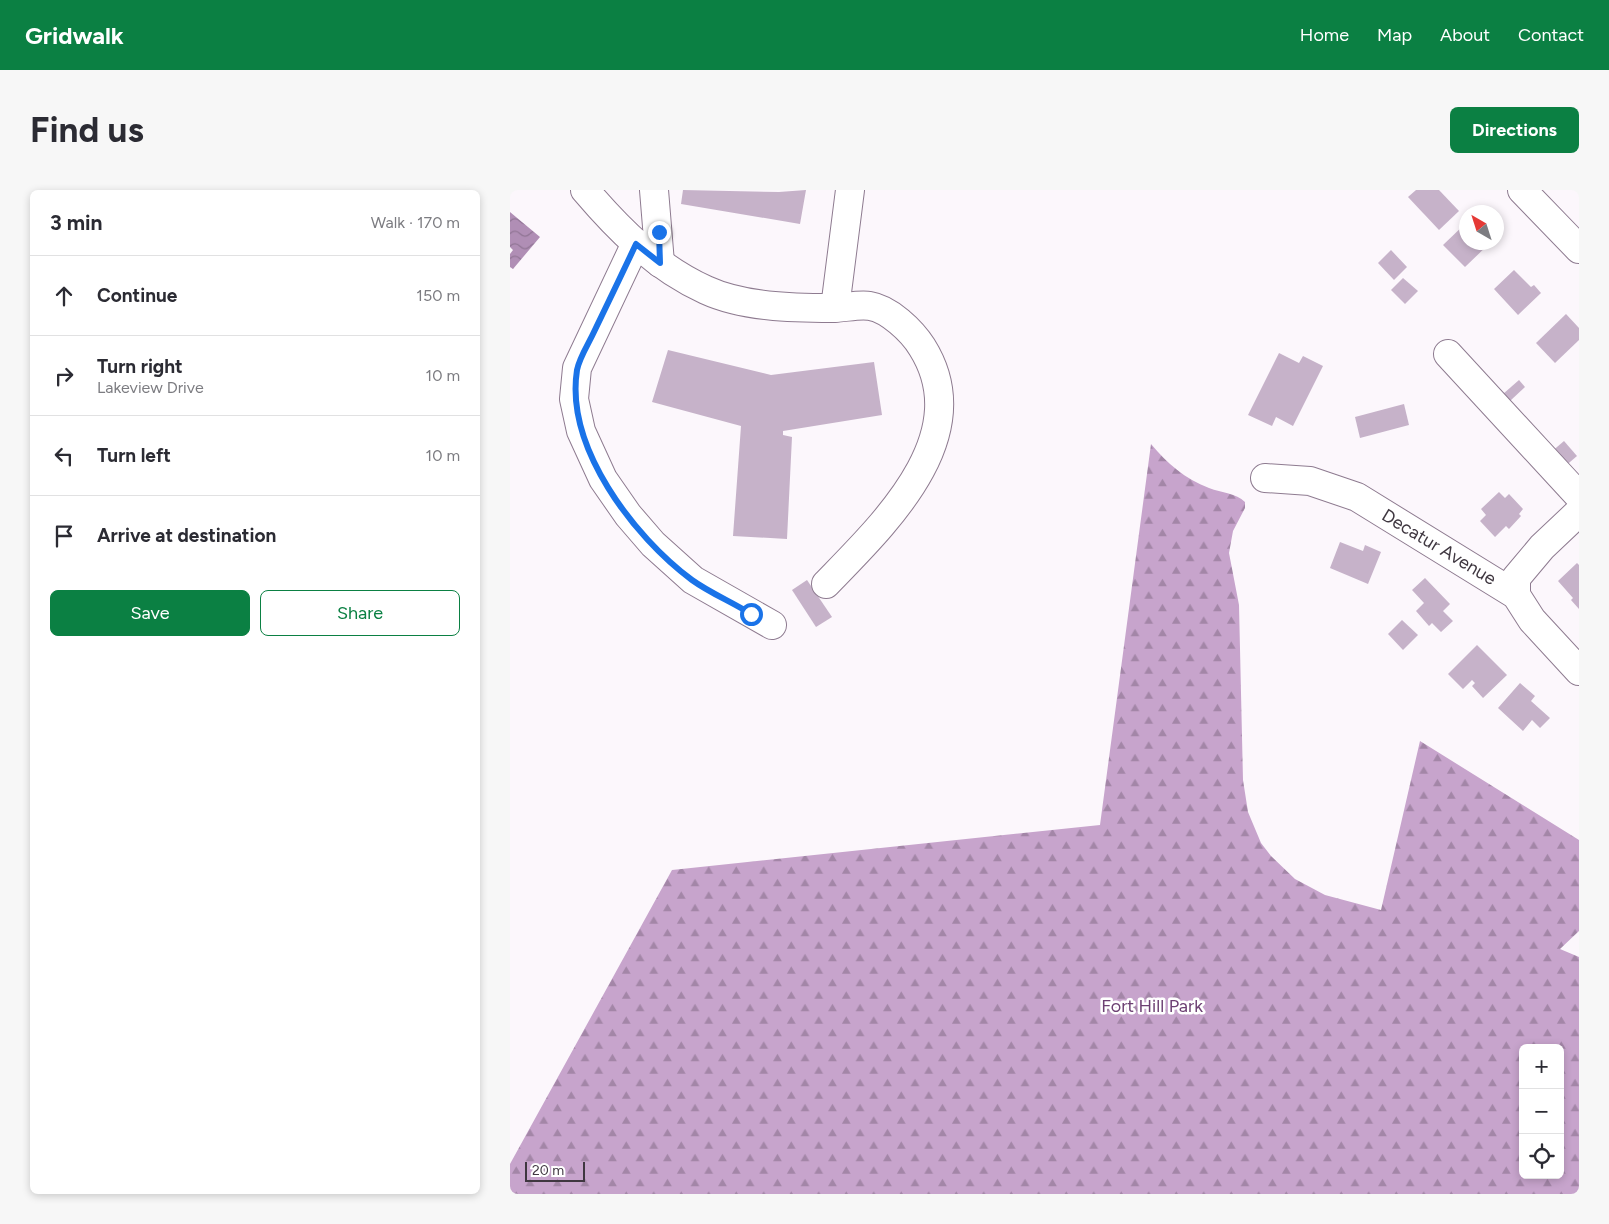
<!DOCTYPE html>
<html lang="en">
<head>
<meta charset="utf-8">
<style>
  :root { --surface:#fff; --page:#f7f7f7; --text:#2b2b33; --muted:#7c7c81; --line:#e1e1e2; --accent:#0b8043 }
  body { margin:0; font-family:Figtree,sans-serif; background:var(--page); color:var(--text) }
  .controls { position:absolute; right:15px; bottom:15px; display:grid; overflow:hidden; border-radius:8px; box-shadow:0 2px 8px #0003 }
  .controls button { width:45px; height:45px; display:grid; place-items:center; padding:0; border:0; border-bottom:1px solid var(--line); background:var(--surface); color:var(--text); font:25px sans-serif }
  .compass { position:absolute; left:949px; top:15px; width:45px; height:45px; border-radius:50%; background:var(--surface); box-shadow:0 2px 8px #0003; rotate:321deg }
  .scale { position:absolute; left:15px; bottom:12px; width:60px; box-sizing:border-box; padding-left:5px; border:2px solid #3f3740; border-top:0; font-size:14px; line-height:18px; white-space:nowrap; color:#3f3740; -webkit-text-stroke:4px #fff; paint-order:stroke }
  .stop { position:absolute; width:15px; height:15px; margin:-11px; border:4px solid #1a73e8; border-radius:50%; background:#fff }
  .stop.end { background:#1a73e8; border-color:#fff; box-shadow:0 1px 5px #0008 }
  .list { margin:0; padding:0; list-style:none }
  h2 { display:flex; justify-content:space-between; align-items:center; height:65px; margin:0; padding:0 20px; font-size:21px }
  h2 small { font-size:16px; font-weight:400; color:var(--muted) }
  .list li { display:grid; grid-template-columns:32px 1fr auto; gap:15px; align-items:center; box-sizing:border-box; height:80px; padding:0 20px; border-top:1px solid var(--line) }
  .list b { display:block; font-size:19px; white-space:nowrap }
  .list p { margin:0; font-size:16px; white-space:nowrap; color:var(--muted) }
  .list em { font-size:16px; font-style:normal; color:var(--muted) }
  .actions { display:flex; gap:10px; padding:15px 20px }
  .actions a { flex:1; padding:11px 0; border:1px solid var(--accent); border-radius:8px; text-align:center; font-size:18px; color:var(--accent) }
  .actions .main { background:var(--accent); color:#fff }
  .icon { flex:none; width:28px; height:28px; fill:none; stroke:currentColor; stroke-width:2; stroke-linecap:round; stroke-linejoin:round }
  .map { position:relative; flex:none; width:1069px; height:1004px; overflow:hidden; border-radius:8px }
  header { display:flex; align-items:center; gap:30px; box-sizing:border-box; height:70px; padding:0 25px; background:var(--accent); color:#fff }
  header strong { font-size:24px }
  nav { display:flex; gap:28px; margin-inline-start:auto; font-size:18px }
  .intro { display:flex; align-items:center; justify-content:space-between; box-sizing:border-box; height:120px; padding:0 30px }
  h1 { margin:0; font-size:35px }
  .button { padding:12px 22px; border-radius:8px; background:var(--accent); color:#fff; font-size:18px; font-weight:700 }
  main { display:flex; gap:30px; padding:0 30px }
  aside { flex:1; background:var(--surface); border-radius:8px; box-shadow:0 2px 8px #0003 }
  .map>svg:first-child { display:block }
  .forest { fill:url(#forest-firs); fill-rule:evenodd }
  .water { fill:url(#water-waves) }
  .building { fill:#c6b2c9 }
  .lines { fill:none; stroke-linecap:round; stroke-linejoin:round }
  .minor-casing { stroke:#8e7b90; stroke-width:30 }
  .minor { stroke:#fff; stroke-width:28 }
  .route { stroke:#1a73e8; stroke-width:6 }
  .labels { text-anchor:middle; stroke-width:5; stroke-linejoin:round; paint-order:stroke }
  .street-label { font-size:18px; fill:#3f3740; stroke:#fff }
  .park-label { font-size:18px; fill:#6d4073; stroke:#fff }
</style>
</head>
<body>
<header>
<strong>Gridwalk</strong>
<nav><a>Home</a><a>Map</a><a>About</a><a>Contact</a></nav>
</header>
<div class="intro"><h1>Find us</h1><a class="button">Directions</a></div>
<main>
<aside>
<h2>3 min<small>Walk · 170 m</small></h2>
<ul class="list">
<li><svg class="icon" aria-label="ahead" viewBox="0 0 24 24"><path d="M12 20V5M6 11l6-6 6 6"/></svg><div><b>Continue</b></div><em>150 m</em></li>
<li><svg class="icon" aria-label="right" viewBox="0 0 24 24"><path d="M7 20v-9h11M14 6l5 5-5 5"/></svg><div><b>Turn right</b><p>Lakeview Drive</p></div><em>10 m</em></li>
<li><svg class="icon" aria-label="left" viewBox="0 0 24 24"><path d="M17 20v-9H6M10 6l-5 5 5 5"/></svg><div><b>Turn left</b></div><em>10 m</em></li>
<li><svg class="icon" aria-label="arrive" viewBox="0 0 24 24"><path d="M6 21V4h12l-3 4 3 4H6"/></svg><div><b>Arrive at destination</b></div></li>
</ul>
<div class="actions"><a class="main">Save</a><a>Share</a></div>
</aside>
<div class="map">
<svg width="1069" height="1004" viewBox="0 0 1069 1004">
  <defs>
    <pattern id="forest-firs" width="22" height="20" patternUnits="userSpaceOnUse" patternTransform="scale(1.25)"><rect width="22" height="20" fill="#c7a4cc"/><path d="M5 1l3.5 6h-7zM16 11l3.5 6h-7z" fill="#a386a7"/></pattern>
    <pattern id="water-waves" width="16" height="10" patternUnits="userSpaceOnUse" patternTransform="scale(1.25)"><rect width="16" height="10" fill="#b08eb5"/><path d="M0 5q4-4 8 0t8 0" fill="none" stroke="#917595"/></pattern>
  </defs>
  <rect width="100%" height="100%" fill="#fcf7fc"/>
  <path class="forest" d="M 641,254 C 657,273 675,289 699,298 C 712,303 726,303 735,312 L 735,318 L 723,341 L 719,363 L 729,415 L 733,590 L 738,622 L 751,653 L 761,666 L 785,689 L 815,705 L 871,720 L 910,551 L 1069,650 L 1069,741 L 1050,759 L 1069,767 L 1069,1004 L 0,1004 L 0,974 L 162,680 L 590,635 ZM 1013,858 L 1050,858 L 1050,985 L 1013,985 Z"/>
  <path class="water" d="M 0,22 L 30,47 L 3,79 L 0,77 L 0,64 L 3,60 L 0,57 Z"/>
  <g class="building">
    <path d="M 173,0 L 269,2 L 296,0 L 290,34 L 171,14 Z"/>
    <path d="M 906,0 L 929,0 L 949,21 L 929,40 L 898,7 Z"/>
    <path d="M 956,33 L 956,52 L 981,52 L 955,77 L 933,55 Z"/>
    <path d="M 881,60 L 897,77 L 884,90 L 868,73 Z"/>
    <path d="M 1004,80 L 1021,97 L 1024,95 L 1031,103 L 1008,125 L 984,99 Z"/>
    <path d="M 893,88 L 908,101 L 895,114 L 881,100 Z"/>
    <path d="M 1056,124 L 1069,138 L 1069,150 L 1045,173 L 1026,153 Z"/>
    <path d="M 158,160 L 261,185 L 364,172 L 372,225 L 273,241 L 273,245 L 282,247 L 277,349 L 223,346 L 231,236 L 142,212 Z"/>
    <path d="M 769,163 L 789,173 L 793,166 L 813,176 L 783,236 L 766,227 L 762,236 L 738,225 Z"/>
    <path d="M 1009,190 L 1015,197 L 1000,211 L 993,204 Z"/>
    <path d="M 894,214 L 899,235 L 850,248 L 845,227 Z"/>
    <path d="M 1054,251 L 1067,266 L 1053,278 L 1040,263 Z"/>
    <path d="M 989,302 L 995,308 L 999,304 L 1013,319 L 1009,324 L 1011,326 L 999,339 L 996,336 L 985,347 L 970,331 L 976,325 L 971,319 Z"/>
    <path d="M 830,352 L 853,361 L 855,355 L 871,362 L 858,394 L 820,378 Z"/>
    <path d="M 1067,373 L 1069,375 L 1069,419 L 1061,410 L 1063,408 L 1048,391 Z"/>
    <path d="M 915,388 L 940,414 L 933,421 L 943,431 L 931,442 L 922,433 L 919,436 L 906,421 L 914,413 L 902,400 Z"/>
    <path d="M 297,390 L 322,427 L 306,437 L 282,400 Z"/>
    <path d="M 892,430 L 908,445 L 893,460 L 878,444 Z"/>
    <path d="M 967,455 L 997,485 L 973,508 L 962,496 L 965,493 L 962,490 L 953,499 L 938,484 Z"/>
    <path d="M 1010,493 L 1025,506 L 1021,511 L 1040,528 L 1030,538 L 1022,530 L 1013,541 L 988,518 Z"/>
  </g>
  <g class="lines">
    <defs>
      <g id="minor">
        <path d="M 75,0 C 109,40 147,78 196,100 C 233,117 282,118 322,118 C 334,118 349,114 360,116 C 379,119 402,141 412,157 C 468,246 374,334 316,394"/>
        <path d="M 144,0 L 150,73"/>
        <path d="M 1012,0 L 1069,59"/>
        <path d="M 126,53 L 67,178 L 64,209 L 71,241 L 93,289 L 118,325 L 143,354 L 183,390 L 262,435"/>
        <path d="M 325,118 L 340,0"/>
        <path d="M 938,164 L 1069,306"/>
        <path d="M 755,288 L 800,291 L 847,307 L 1006,405 L 1022,430 L 1069,481"/>
        <path d="M 1006,405 L 1006,388 L 1032,357 L 1069,322"/>
      </g>
    </defs>
    <use href="#minor" class="minor-casing"/>
    <use href="#minor" class="minor"/>
  </g>
  <g class="lines">
    <path class="route" d="M 149,42 L 150,73 L 126,54 C 112,84 97,115 82,146 C 77,156 69,169 67,180 C 55,257 123,346 182,390 C 200,403 222,412 241,424"/>
  </g>
  <g class="labels">
    <g class="street-label">
      <text transform="translate(929 357) rotate(31)" y="6">Decatur Avenue</text>
    </g>
    <g class="park-label">
      <text x="642" y="822">Fort Hill Park</text>
    </g>
  </g>
</svg>
<div class="controls">
<button>+</button>
<button>−</button>
<button><svg class="icon" aria-label="locate" viewBox="0 0 24 24"><circle cx="12" cy="12" r="6"/><path d="M12 2v4M12 18v4M2 12h4M18 12h4"/></svg></button>
</div>
<svg class="compass" viewBox="-18 -18 36 36"><path d="M0-13l5 13h-10z" fill="#e53935"/><path d="M0 13l5-13h-10z" fill="#7c7c81"/></svg>
<div class="scale">20 m</div>
<div class="stop" style="left:241px;top:424px"></div>
<div class="stop end" style="left:149px;top:42px"></div>
</div>
</main>
</body>
</html>
